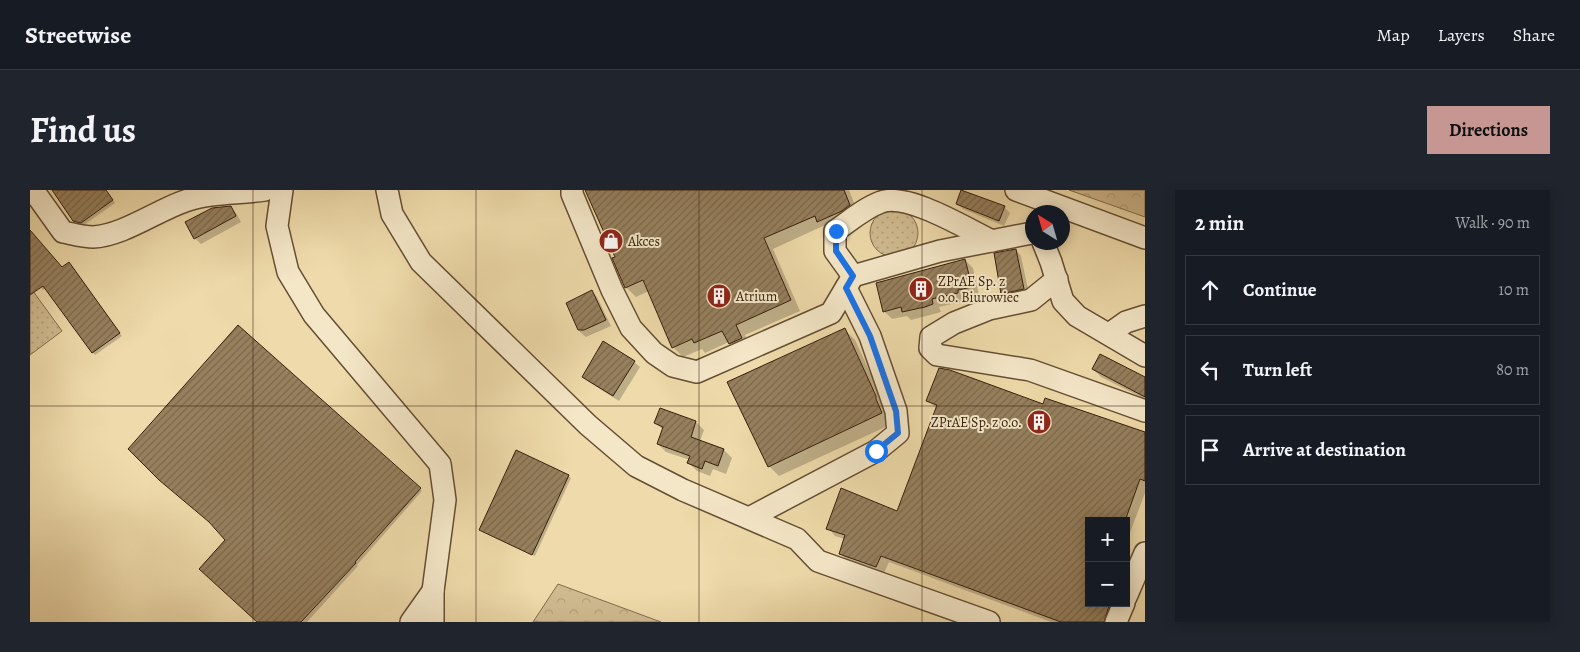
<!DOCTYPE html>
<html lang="en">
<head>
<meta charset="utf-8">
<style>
  :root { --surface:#171b24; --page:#20242c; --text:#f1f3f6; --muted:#9ea1a6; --line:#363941; --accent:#c59692 }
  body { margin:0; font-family:Alegreya,serif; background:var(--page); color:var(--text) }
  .controls { position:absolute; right:15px; bottom:15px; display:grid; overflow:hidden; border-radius:0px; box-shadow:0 2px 12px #0003 }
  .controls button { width:45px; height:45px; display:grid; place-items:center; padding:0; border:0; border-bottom:1px solid var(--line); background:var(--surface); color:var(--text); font:25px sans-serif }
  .compass { position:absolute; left:995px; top:15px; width:45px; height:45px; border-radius:50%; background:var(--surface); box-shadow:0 2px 12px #0003; rotate:323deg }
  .stop { position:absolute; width:15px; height:15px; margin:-11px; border:4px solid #1a73e8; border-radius:50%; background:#fff }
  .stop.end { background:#1a73e8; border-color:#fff; box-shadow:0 1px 5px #0008 }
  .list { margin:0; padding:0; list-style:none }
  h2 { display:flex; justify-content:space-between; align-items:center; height:65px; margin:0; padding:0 20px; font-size:21px }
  h2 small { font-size:16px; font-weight:400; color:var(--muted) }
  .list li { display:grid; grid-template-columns:32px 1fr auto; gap:15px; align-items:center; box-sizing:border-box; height:70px; margin:0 10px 10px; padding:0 10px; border:1px solid var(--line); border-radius:0px }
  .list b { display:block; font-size:19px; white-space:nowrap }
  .list em { font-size:16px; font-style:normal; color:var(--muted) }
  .icon { flex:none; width:28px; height:28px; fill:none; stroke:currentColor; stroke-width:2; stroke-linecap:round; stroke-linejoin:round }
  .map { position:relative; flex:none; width:1115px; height:432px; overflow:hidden; border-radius:0px }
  header { display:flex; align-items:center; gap:30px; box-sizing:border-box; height:70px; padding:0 25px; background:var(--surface); border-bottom:1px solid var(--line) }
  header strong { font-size:24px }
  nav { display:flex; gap:28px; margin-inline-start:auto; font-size:18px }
  .intro { display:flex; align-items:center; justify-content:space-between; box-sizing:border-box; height:120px; padding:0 30px }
  h1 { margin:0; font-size:35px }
  .button { padding:12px 22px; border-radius:0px; background:var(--accent); color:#111; font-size:18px; font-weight:700 }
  main { display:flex; gap:30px; padding:0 30px }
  aside { flex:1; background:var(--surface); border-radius:0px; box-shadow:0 2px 12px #0003 }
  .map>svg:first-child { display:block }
  .grass { fill:url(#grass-dots); stroke:#836c4d }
  .forest { fill:url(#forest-crowns); stroke:#836c4d }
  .shadow { fill:#0003 }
  .building { fill:url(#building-hatch); stroke:#371f0b }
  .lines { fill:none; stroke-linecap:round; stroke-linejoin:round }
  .minor-casing { stroke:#654e33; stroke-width:24 }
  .minor { stroke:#f4e7c8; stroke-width:21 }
  .route { stroke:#1a73e8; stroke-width:6 }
  .grid { fill:none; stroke:#371f0b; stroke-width:1; stroke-opacity:0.55 }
  .labels { text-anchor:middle; stroke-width:4; stroke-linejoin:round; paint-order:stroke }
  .poi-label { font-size:14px; fill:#371f0b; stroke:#f4e7c8; text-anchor:start }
</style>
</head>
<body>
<header>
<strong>Streetwise</strong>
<nav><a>Map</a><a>Layers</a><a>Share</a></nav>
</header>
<div class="intro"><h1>Find us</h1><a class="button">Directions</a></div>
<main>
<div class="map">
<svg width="1115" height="432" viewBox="0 0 1115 432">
  <defs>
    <pattern id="grass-dots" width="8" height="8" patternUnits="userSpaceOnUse" patternTransform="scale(1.25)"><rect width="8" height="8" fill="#cfba8f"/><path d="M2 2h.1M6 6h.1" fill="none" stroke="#b29f7a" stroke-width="1.8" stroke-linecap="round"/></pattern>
    <pattern id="forest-crowns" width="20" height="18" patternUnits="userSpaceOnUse" patternTransform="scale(1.25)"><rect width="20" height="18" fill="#cfba8f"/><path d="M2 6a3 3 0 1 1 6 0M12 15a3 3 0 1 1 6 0" fill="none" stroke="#b29f7a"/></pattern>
    <pattern id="building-hatch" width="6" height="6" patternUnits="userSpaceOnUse" patternTransform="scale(1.25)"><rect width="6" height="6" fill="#96805e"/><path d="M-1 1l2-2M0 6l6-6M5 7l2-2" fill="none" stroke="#7b684c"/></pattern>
  </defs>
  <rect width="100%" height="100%" fill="#eedaaa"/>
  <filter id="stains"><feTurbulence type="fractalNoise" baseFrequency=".004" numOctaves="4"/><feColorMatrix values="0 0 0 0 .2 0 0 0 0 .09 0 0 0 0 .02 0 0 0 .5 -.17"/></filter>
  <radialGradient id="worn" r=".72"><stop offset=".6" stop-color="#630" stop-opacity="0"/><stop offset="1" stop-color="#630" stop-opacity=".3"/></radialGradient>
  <g class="grass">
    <circle cx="864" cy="43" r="24"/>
    <path d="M 0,97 L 32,141 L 0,165 Z"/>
  </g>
  <g class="forest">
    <path d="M 1039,0 L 1115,0 L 1115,27 Z"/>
    <path d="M 528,394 L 631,432 L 503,432 Z"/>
  </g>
  <g class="shadow">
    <path d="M 23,0 L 76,0 L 85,13 L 54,35 L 47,34 Z"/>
    <path d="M 563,0 L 819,0 L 829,25 L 799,42 L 793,36 L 743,59 L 770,121 L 715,145 L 721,159 L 710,164 L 699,152 L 675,163 L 672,159 L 653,167 L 643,157 L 619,101 L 606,107 L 596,97 Z"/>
    <path d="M 927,13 L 974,17 L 980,23 L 974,36 L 933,19 Z"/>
    <path d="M 200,17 L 206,23 L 211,32 L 171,54 L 165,48 Z"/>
    <path d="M 0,41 L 32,78 L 41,76 L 92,146 L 65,165 L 16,98 L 13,100 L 0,85 Z"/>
    <path d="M 986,60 L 991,66 L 999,104 L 978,109 L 973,103 Z"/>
    <path d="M 935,70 L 943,78 L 949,105 L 935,108 L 935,111 L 909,117 L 911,122 L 881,130 L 877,126 L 862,129 L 854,121 Z"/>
    <path d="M 562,102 L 567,107 L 581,136 L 556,147 L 550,142 L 537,114 Z"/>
    <path d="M 208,137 L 392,301 L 327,375 L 328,376 L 277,432 L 229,432 L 197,350 Z"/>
    <path d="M 815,140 L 825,150 L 856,217 L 862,234 L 749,286 L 739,276 Z"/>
    <path d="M 604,172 L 610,177 L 589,211 L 559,192 L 553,187 Z"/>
    <path d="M 1063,179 L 1115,189 L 1115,209 L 1071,187 Z"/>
    <path d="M 897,210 L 1014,215 L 1115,244 L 1115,303 L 1096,353 L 1096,331 L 1059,331 L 1059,413 L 1084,413 L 1084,432 L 1021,432 L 859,372 L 854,383 L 818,371 L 810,363 L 815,349 L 805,346 L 798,338 L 868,323 L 907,219 Z"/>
    <path d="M 666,232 L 674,240 L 670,251 L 694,260 L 702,268 L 696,284 L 683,279 L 680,286 L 667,281 L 659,273 L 660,270 L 636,262 L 628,254 L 633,240 L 626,233 Z"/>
    <path d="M 538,286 L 541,288 L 505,366 L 450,340 Z"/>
  </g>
  <g class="building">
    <path d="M 22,0 L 76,0 L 83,10 L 51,33 L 43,31 Z"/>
    <path d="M 555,0 L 814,0 L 820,15 L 812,21 L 787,32 L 785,26 L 734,48 L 761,110 L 706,135 L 712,148 L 699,154 L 692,141 L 664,153 L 662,149 L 642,158 L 613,90 L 595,98 L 582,68 L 585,67 Z"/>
    <path d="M 931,0 L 975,16 L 969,31 L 926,14 Z"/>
    <path d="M 201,16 L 206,26 L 164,49 L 155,32 L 182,18 Z"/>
    <path d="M 0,40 L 32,77 L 39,72 L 90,143 L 62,163 L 13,96 L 0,105 Z"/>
    <path d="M 986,59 L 994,99 L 971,104 L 964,63 Z"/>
    <path d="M 935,69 L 942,97 L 928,100 L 928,103 L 902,109 L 903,114 L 895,117 L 872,122 L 871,117 L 853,122 L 846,93 Z"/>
    <path d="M 562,100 L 576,130 L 554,140 L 548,140 L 536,113 Z"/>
    <path d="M 208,135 L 391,298 L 325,372 L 326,373 L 271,432 L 227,432 L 169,379 L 195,350 L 179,332 L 129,290 L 98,259 Z"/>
    <path d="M 815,138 L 846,206 L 846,209 L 852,223 L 738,277 L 697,192 Z"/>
    <path d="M 573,151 L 605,171 L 583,206 L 552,187 Z"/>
    <path d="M 1070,164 L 1115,187 L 1115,207 L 1062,179 Z"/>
    <path d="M 909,178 L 920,180 L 1013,214 L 1015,208 L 1115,242 L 1115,291 L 1110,289 L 1095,331 L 1059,331 L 1059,413 L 1080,413 L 1074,432 L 1031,432 L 851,366 L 846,377 L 809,364 L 815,345 L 796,339 L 811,298 L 867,321 L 907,215 L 896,211 Z"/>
    <path d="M 630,218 L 666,231 L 661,247 L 694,259 L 688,276 L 675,271 L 672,279 L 657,273 L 660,266 L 627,254 L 633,237 L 624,233 Z"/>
    <path d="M 486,260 L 539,285 L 502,365 L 449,340 Z"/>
  </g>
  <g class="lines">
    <defs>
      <g id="minor">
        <path d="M 3,0 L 33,42 C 43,44 54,47 63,47 C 92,46 128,20 155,11 C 181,2 208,4 235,0"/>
        <path d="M 252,0 L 247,36 L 258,82 L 284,125 L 410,274 L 415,310 L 403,401 L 381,432"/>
        <path d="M 357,0 L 362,24 L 391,72 L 558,235 L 606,276 L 653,300 L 767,349 L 788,371 L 959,432"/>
        <path d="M 542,0 L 542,4 L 582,100 L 601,138 L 624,163 L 643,176 L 667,182 L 801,123 L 823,86 L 910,61 L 1002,43"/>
        <path d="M 986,0 L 1115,48"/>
        <path d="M 1013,52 L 1021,72 L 1033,111 L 1047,126 L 1115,166"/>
        <path d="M 823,86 L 805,61 L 805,41 C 820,31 834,18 851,12 C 877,2 937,39 962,51"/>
        <path d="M 1027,89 L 1001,110 L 959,119 L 924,133 L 901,147 L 900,158 L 907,165 L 1000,180 L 1115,221"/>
        <path d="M 1079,144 L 1096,132 L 1115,126"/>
        <path d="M 719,328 L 846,261 L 868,243 L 866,221 L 840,146 L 816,98"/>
        <path d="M 1096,407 L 1115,363"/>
        <path d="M 403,432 L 403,400"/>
        <path d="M 1086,432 L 1094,413"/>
      </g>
    </defs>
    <use href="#minor" class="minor-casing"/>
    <use href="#minor" class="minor"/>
  </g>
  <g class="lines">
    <path class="route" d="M 806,41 L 806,61 L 823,86 L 816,98 L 840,146 L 866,221 L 868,243 L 846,261"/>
  </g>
  <path class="grid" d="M 223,0 L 223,432M 446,0 L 446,432M 669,0 L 669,432M 892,0 L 892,432M 0,216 L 1115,216"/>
  <defs>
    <symbol id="shop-disc" viewBox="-11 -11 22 22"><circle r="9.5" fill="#8f2418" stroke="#f4e7c8"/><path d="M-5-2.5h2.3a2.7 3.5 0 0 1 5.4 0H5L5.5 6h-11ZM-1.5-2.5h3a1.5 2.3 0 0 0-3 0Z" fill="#fff"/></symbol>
    <symbol id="building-disc" viewBox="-11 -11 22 22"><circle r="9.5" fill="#8f2418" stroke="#f4e7c8"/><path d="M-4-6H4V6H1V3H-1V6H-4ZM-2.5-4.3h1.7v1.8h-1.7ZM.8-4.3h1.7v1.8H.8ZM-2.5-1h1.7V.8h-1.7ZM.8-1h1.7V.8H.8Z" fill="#fff"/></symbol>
  </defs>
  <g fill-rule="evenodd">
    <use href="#shop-disc" x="567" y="37" width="28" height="28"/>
    <use href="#building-disc" x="877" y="85" width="28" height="28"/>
    <use href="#building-disc" x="675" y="92" width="28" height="28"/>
    <use href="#building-disc" x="995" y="218" width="28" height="28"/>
  </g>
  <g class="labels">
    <g class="poi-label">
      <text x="598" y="56">Akces</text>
      <text x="908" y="96">ZPrAE Sp. z<tspan x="908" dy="16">o.o. Biurowiec</tspan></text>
      <text x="706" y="111">Atrium</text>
      <text x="992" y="237" text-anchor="end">ZPrAE Sp. z o.o.</text>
    </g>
  </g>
  <rect width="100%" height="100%" filter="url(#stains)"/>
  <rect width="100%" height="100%" fill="url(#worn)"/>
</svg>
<div class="controls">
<button>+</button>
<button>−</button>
</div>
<svg class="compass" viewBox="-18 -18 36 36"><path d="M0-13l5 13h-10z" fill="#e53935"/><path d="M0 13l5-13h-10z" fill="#9ea1a6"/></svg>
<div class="stop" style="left:846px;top:261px"></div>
<div class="stop end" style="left:806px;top:41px"></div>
</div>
<aside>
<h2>2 min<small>Walk · 90 m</small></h2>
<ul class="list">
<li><svg class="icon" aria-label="ahead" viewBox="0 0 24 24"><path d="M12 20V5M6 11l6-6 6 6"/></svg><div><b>Continue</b></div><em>10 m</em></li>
<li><svg class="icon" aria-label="left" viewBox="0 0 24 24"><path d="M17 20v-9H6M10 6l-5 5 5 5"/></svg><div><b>Turn left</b></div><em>80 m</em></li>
<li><svg class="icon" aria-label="arrive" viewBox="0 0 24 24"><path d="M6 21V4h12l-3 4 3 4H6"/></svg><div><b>Arrive at destination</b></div></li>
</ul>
</aside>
</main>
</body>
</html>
